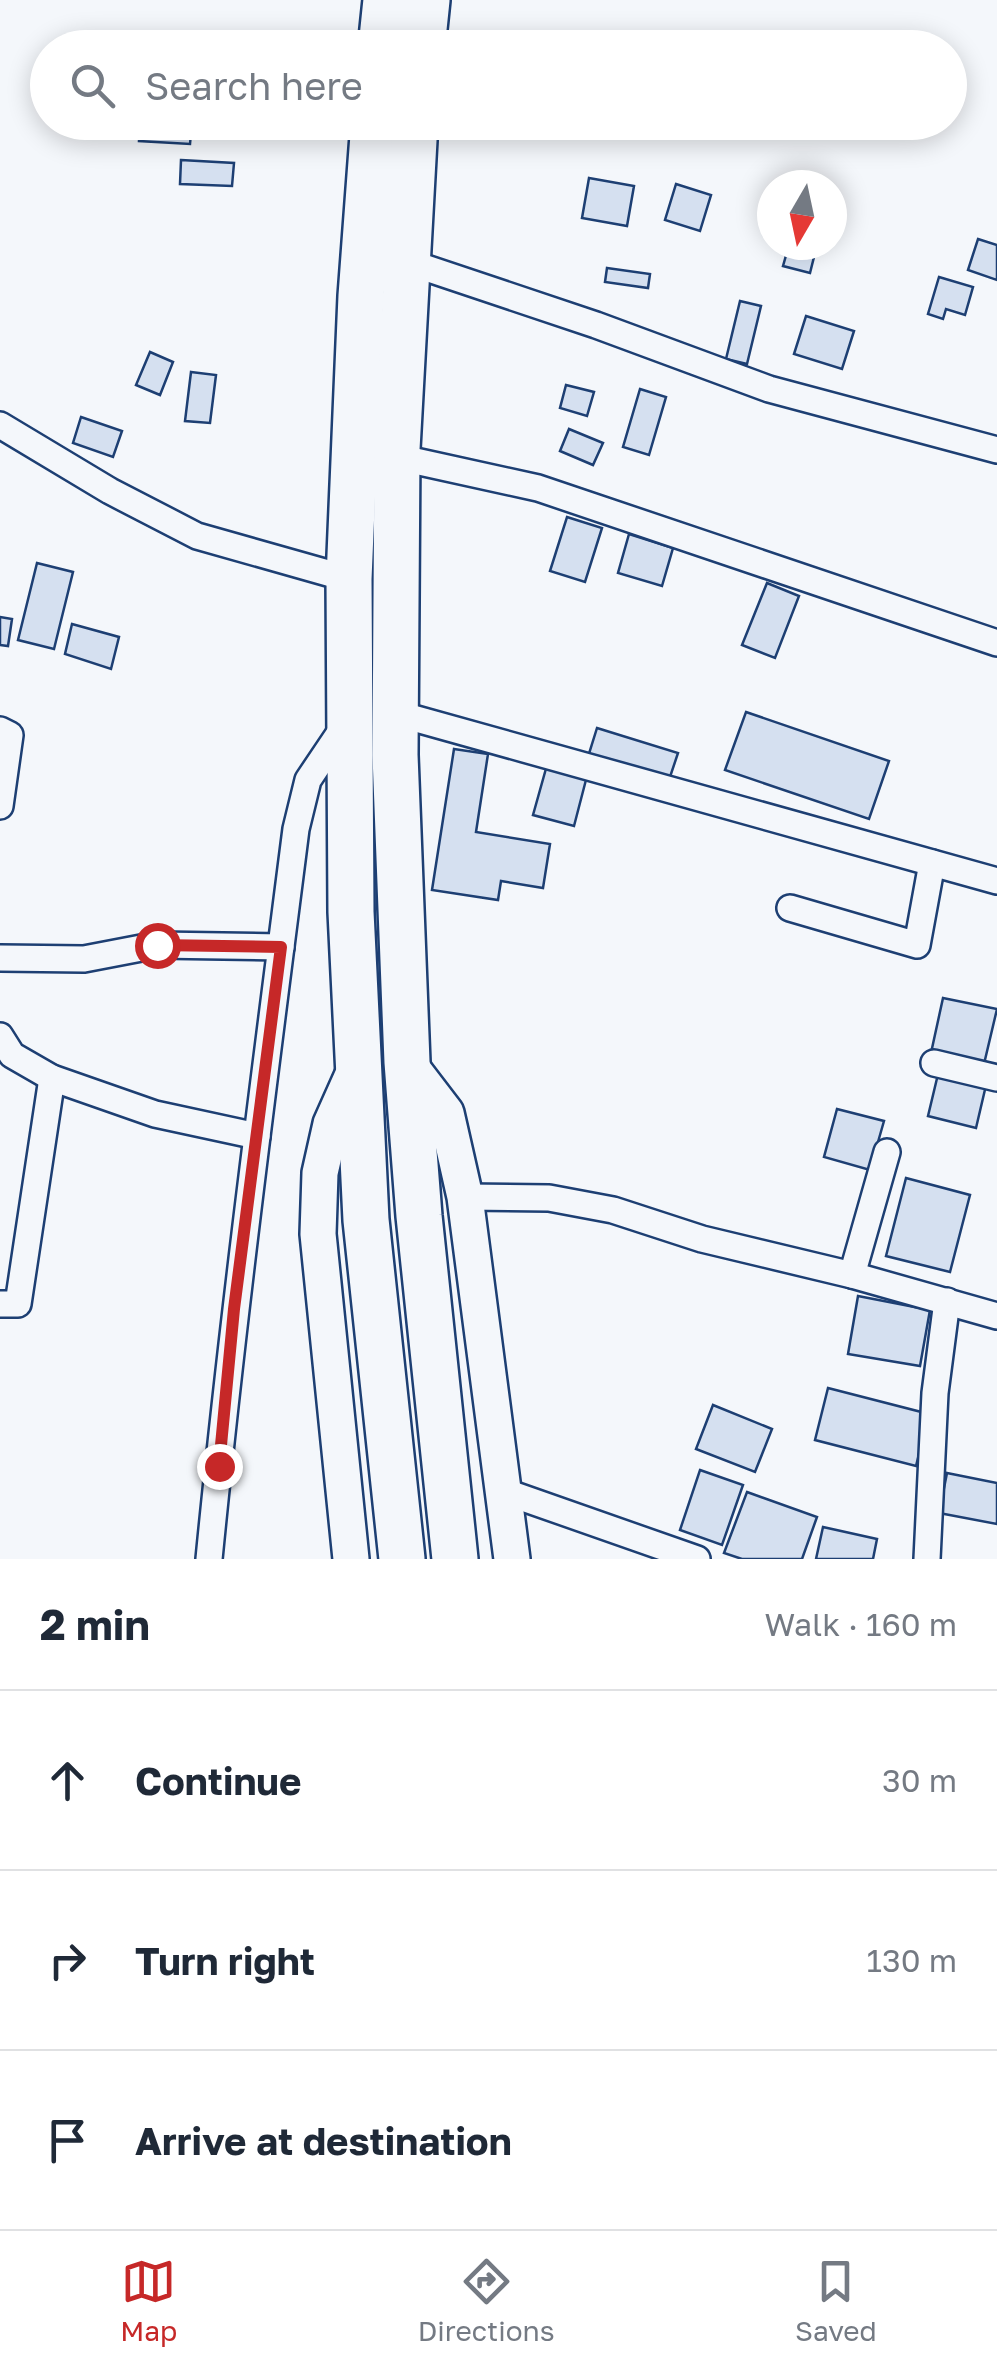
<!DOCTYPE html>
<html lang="en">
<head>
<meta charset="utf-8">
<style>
  :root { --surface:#fff; --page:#f2f2f3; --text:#1f2937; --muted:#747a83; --line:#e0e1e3; --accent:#c62828 }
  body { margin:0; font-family:"Golos Text",sans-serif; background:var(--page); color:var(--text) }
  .compass { position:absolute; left:757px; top:170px; width:90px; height:90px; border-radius:50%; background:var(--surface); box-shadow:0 5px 25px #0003; rotate:189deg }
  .stop { position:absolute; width:30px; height:30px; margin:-22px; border:8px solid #c62828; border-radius:50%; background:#fff }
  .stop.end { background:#c62828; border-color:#fff; box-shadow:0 2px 10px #0008 }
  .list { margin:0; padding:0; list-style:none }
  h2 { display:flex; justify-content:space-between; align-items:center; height:130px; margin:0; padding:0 40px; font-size:42px }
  h2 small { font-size:32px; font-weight:400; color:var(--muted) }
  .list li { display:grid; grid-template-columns:65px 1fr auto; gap:30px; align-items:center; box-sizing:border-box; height:180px; padding:0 40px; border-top:2px solid var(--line) }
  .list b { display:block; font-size:38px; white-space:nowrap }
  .list em { font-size:32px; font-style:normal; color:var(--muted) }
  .icon { flex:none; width:55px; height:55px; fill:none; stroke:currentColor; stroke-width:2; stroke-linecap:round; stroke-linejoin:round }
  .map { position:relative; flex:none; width:997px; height:1559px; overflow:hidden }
  .search { position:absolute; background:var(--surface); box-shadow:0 5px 25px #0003; left:30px; right:30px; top:30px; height:110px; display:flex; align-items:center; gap:25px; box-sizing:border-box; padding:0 35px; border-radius:55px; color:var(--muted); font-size:38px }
  .sheet { height:670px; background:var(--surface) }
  nav { display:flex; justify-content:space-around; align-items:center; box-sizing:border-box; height:140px; border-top:2px solid var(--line); background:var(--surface); font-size:28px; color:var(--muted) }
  nav a { display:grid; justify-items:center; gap:5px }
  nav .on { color:var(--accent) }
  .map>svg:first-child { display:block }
  .building { fill:#d5e0f0; stroke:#1d3f73; stroke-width:2.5 }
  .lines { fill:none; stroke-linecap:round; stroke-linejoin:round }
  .street-casing { stroke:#1d3f73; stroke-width:30 }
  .secondary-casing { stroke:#1d3f73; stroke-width:40 }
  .highway-casing { stroke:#1d3f73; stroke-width:50 }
  .street { stroke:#f4f7fb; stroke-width:25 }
  .secondary { stroke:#f4f7fb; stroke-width:35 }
  .highway { stroke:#f4f7fb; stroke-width:45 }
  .route { stroke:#c62828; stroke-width:12 }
</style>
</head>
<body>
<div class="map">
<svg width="997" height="1559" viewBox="0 0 997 1559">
  <rect width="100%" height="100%" fill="#f4f7fb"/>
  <g class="building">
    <path d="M 140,122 L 192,122 L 190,144 L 139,141 Z"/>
    <path d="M 181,160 L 234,163 L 232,186 L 180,184 Z"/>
    <path d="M 589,178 L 634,186 L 627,226 L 582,218 Z"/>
    <path d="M 676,184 L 711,195 L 700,231 L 665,220 Z"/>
    <path d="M 978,239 L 997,245 L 997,280 L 968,270 Z"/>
    <path d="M 789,245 L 817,245 L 810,273 L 783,266 Z"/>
    <path d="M 607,268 L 650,274 L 648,288 L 605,282 Z"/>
    <path d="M 939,277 L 973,287 L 965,315 L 946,309 L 943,319 L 928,314 Z"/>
    <path d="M 740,301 L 761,306 L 747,364 L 726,359 Z"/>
    <path d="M 806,316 L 854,331 L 842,369 L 794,354 Z"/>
    <path d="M 150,352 L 173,362 L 160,395 L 136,385 Z"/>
    <path d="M 191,372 L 216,375 L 210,423 L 185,421 Z"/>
    <path d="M 566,385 L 594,392 L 587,416 L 560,408 Z"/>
    <path d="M 640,389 L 666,397 L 649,455 L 623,447 Z"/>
    <path d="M 81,417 L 122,431 L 113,457 L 73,443 Z"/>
    <path d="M 569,429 L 603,443 L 593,465 L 560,451 Z"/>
    <path d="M 567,517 L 602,528 L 585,582 L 550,571 Z"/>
    <path d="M 629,534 L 673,548 L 662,586 L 618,573 Z"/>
    <path d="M 37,563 L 73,572 L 54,649 L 18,640 Z"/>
    <path d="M 767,583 L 799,596 L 775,658 L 742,645 Z"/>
    <path d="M 0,617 L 12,619 L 8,646 L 0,645 Z"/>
    <path d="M 72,624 L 119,637 L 111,669 L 65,654 Z"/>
    <path d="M 746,712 L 889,761 L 869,819 L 725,770 Z"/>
    <path d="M 597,728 L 678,753 L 668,783 L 588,757 Z"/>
    <path d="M 454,749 L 488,754 L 476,832 L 550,844 L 543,888 L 501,881 L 498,900 L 432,890 Z"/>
    <path d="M 547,765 L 587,776 L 574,826 L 533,815 Z"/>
    <path d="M 943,998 L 997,1009 L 984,1064 L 931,1053 Z"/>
    <path d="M 939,1070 L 987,1081 L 976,1128 L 928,1116 Z"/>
    <path d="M 837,1109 L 884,1121 L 870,1170 L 824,1157 Z"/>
    <path d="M 906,1178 L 970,1195 L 950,1272 L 886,1256 Z"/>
    <path d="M 858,1296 L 930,1310 L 920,1366 L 848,1354 Z"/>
    <path d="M 828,1388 L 929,1414 L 916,1466 L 815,1440 Z"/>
    <path d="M 713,1405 L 772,1429 L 755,1472 L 696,1449 Z"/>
    <path d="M 700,1470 L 743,1485 L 722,1545 L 680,1530 Z"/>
    <path d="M 947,1473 L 997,1483 L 997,1524 L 939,1513 Z"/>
    <path d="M 747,1492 L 817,1517 L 802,1559 L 742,1559 L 724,1553 Z"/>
    <path d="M 823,1527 L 877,1539 L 873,1559 L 816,1559 Z"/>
  </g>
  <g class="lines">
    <defs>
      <g id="street">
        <path d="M 405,261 L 596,325 L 769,389 L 997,450"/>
        <path d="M 0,425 L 110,491 L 197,536 L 349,579"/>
        <path d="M 397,457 L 538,488 L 997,643"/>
        <path d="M 395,713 L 997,881"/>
        <path d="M 0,730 L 10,735 L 0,806"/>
        <path d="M 790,908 L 917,945 L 932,863"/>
        <path d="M 0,958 L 84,959 L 157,945 L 281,947"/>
        <path d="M 0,1036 L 12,1055 L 52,1078 L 155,1114 L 257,1136"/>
        <path d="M 934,1063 L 997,1078"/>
        <path d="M 465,1197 L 549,1198 L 613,1210 L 702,1239 L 852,1275 L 997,1316"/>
        <path d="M 852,1275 L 887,1152"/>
        <path d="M 0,1304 L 18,1304 L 52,1078"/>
        <path d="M 503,1491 L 697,1559"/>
        <path d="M 209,1559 C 233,1315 265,1072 296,829 L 308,780 L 347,722"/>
        <path d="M 927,1559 L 935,1393 L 947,1301"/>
      </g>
      <g id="secondary">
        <path d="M 407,1062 L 446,1113 L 465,1197 L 512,1559"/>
        <path d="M 351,1559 L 318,1234 L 320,1173 L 331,1124 L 356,1068"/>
      </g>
      <g id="highway">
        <path d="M 381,48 L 386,0"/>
        <path d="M 422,48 L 427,0"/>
        <path d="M 374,122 L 361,296 L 349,579 L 351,912 L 366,1220 L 402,1559"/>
        <path d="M 415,122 L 397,449 L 395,755 L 407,1062 L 419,1216 L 455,1559"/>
      </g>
    </defs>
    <use href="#street" class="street-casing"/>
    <use href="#secondary" class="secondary-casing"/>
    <use href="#highway" class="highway-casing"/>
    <use href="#street" class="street"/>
    <use href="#secondary" class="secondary"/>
    <use href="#highway" class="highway"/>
  </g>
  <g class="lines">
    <path class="route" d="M 157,945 L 281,947 L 234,1309 L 219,1466"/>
  </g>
</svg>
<svg class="compass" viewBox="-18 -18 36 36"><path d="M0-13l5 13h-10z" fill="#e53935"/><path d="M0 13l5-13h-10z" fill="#747a83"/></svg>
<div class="stop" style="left:157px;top:945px"></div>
<div class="stop end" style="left:219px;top:1466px"></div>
<div class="search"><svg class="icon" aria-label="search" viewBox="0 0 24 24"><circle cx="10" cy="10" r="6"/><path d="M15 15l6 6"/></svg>Search here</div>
</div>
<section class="sheet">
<h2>2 min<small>Walk · 160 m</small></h2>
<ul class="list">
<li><svg class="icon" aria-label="ahead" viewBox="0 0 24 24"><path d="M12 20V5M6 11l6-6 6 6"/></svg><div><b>Continue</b></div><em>30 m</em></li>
<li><svg class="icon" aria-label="right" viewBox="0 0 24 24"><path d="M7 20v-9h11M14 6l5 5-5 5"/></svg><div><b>Turn right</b></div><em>130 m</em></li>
<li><svg class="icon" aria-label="arrive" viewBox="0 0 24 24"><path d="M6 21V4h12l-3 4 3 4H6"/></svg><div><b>Arrive at destination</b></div></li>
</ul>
</section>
<nav>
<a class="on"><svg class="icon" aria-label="map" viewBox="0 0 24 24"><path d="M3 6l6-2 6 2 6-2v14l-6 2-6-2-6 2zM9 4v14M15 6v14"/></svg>Map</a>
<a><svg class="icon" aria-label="directions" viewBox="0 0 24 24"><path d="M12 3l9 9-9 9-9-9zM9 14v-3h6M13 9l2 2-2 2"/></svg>Directions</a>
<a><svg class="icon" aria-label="saved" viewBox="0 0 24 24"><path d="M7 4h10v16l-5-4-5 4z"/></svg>Saved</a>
</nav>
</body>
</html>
